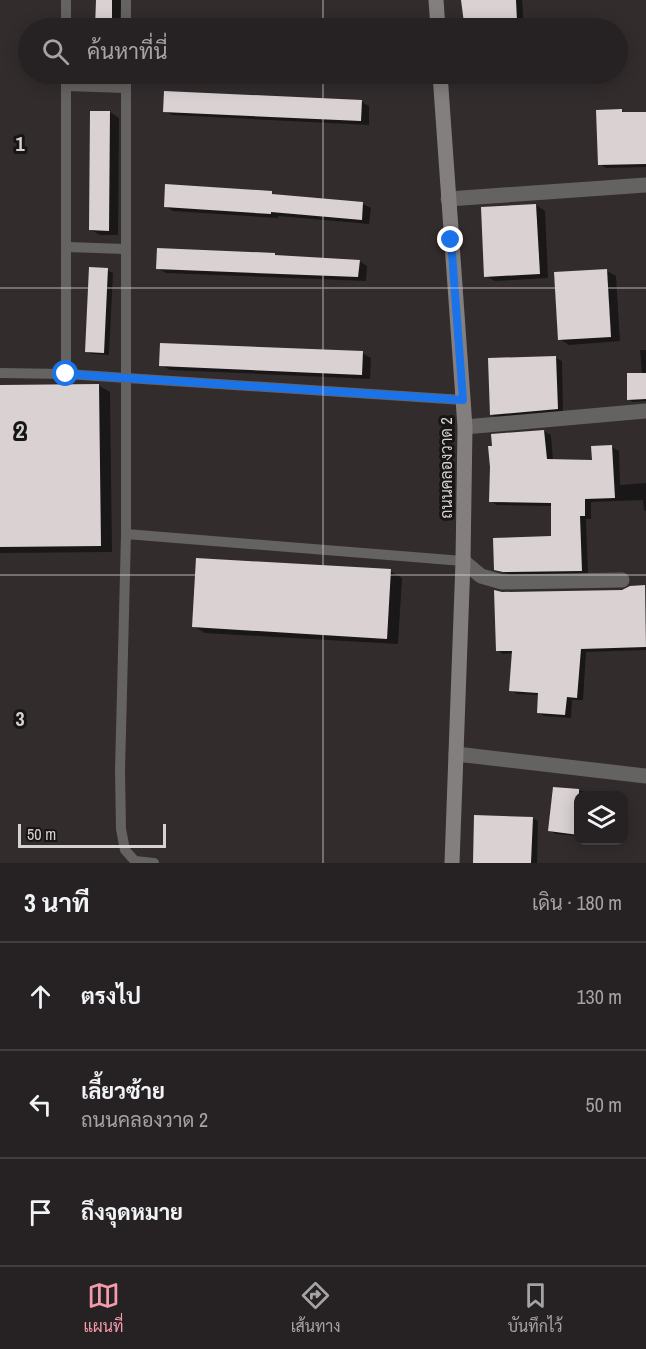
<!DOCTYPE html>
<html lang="th">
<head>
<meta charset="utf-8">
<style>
  :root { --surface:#262122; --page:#2e292a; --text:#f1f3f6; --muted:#a4a3a5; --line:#423e40; --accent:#f39aab }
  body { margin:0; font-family:"Archivo Narrow",Sarabun,sans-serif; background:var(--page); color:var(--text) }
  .controls { position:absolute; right:18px; bottom:18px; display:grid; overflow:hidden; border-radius:12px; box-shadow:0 3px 15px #0003 }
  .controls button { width:54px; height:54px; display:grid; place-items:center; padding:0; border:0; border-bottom:2px solid var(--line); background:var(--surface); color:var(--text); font:30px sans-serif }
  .scale { position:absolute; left:18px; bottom:15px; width:148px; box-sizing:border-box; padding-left:6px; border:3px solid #d6d2d3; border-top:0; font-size:16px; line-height:21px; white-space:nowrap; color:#d6d2d3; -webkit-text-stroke:4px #181515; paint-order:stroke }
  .stop { position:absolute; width:18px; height:18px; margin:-14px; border:4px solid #1a73e8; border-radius:50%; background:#fff }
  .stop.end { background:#1a73e8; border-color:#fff; box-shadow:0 2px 6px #0008 }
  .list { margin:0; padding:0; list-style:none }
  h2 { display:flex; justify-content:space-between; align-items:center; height:78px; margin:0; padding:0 24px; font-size:26px }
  h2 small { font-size:20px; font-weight:400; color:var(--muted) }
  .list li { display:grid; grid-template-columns:39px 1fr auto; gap:18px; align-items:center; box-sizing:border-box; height:108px; padding:0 24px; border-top:2px solid var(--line) }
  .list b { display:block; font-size:22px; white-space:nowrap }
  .list p { margin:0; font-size:20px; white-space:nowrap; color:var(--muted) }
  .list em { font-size:20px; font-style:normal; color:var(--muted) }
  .icon { flex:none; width:33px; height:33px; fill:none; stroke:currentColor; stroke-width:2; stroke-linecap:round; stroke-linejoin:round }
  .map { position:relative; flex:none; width:646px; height:863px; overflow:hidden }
  .search { position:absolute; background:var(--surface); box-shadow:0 3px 15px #0003; left:18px; right:18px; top:18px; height:66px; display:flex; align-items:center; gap:15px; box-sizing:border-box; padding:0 21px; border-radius:33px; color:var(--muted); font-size:22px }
  .sheet { height:402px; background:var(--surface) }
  nav { display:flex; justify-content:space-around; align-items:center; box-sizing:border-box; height:84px; border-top:2px solid var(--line); background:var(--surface); font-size:16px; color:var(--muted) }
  nav a { display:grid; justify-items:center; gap:3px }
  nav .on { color:var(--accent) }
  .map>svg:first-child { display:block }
  .shadow { fill:#0007 }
  .building { fill:#d9d1d2 }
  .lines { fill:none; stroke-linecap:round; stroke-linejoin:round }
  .lane { stroke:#656262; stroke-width:10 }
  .street { stroke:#656262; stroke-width:15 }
  .secondary { stroke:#847f7f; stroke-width:15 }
  .route { stroke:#1a73e8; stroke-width:8 }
  .grid { fill:none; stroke:#d6d2d3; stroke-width:1.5; stroke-opacity:0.55 }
  .labels { text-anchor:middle; stroke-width:6; stroke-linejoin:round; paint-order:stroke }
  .street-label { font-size:16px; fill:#d6d2d3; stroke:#181515 }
  .grid-label { font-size:20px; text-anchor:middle; font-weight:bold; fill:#d6d2d3; stroke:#181515; stroke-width:6; stroke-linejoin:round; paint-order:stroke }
</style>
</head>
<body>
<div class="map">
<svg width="646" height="863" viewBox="0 0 646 863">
  <rect width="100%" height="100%" fill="#322c2d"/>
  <g class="shadow">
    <path d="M 97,0 L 121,0 L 120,28 L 97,28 Z"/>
    <path d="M 462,0 L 522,0 L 524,28 L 546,26 L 549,28 L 473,28 L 473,26 L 466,22 Z"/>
    <path d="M 362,102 L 369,106 L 369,125 L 172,115 L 165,111 Z"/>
    <path d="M 622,111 L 627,114 L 646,113 L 646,167 L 606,168 L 599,164 Z"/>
    <path d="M 110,112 L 119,118 L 118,235 L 100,235 L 91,230 Z"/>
    <path d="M 271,193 L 278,196 L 363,204 L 371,208 L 369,224 L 278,216 L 278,218 L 173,211 L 165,206 Z"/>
    <path d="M 536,205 L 545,211 L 548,278 L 495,281 L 486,276 Z"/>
    <path d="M 275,254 L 279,257 L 359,261 L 367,266 L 366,281 L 166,273 L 158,268 Z"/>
    <path d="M 107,270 L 113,273 L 109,355 L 92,354 L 86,351 Z"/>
    <path d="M 607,271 L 616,276 L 620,341 L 569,345 L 560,339 Z"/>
    <path d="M 640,350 L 646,350 L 646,401 L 633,402 L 628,399 L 642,374 Z"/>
    <path d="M 362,353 L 371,358 L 370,379 L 170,370 L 161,365 Z"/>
    <path d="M 556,358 L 562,361 L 563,412 L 497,418 L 491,414 Z"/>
    <path d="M 98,385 L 110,392 L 112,552 L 0,553 L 0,387 Z"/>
    <path d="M 544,431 L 551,435 L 553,461 L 593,462 L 612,447 L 619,451 L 620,485 L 646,483 L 646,511 L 644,510 L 643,500 L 591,502 L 591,519 L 586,519 L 588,574 L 511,575 L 495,569 L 552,537 L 553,506 L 497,505 L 490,501 Z"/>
    <path d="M 390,571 L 402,578 L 398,644 L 205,633 L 193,626 Z"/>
    <path d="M 645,587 L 646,650 L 586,652 L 583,700 L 572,700 L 571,718 L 544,716 L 539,713 L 540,695 L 517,694 L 511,690 L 514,653 L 503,654 L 497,650 L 502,593 L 623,591 Z"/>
    <path d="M 554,789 L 583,791 L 589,795 L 578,796 L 578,836 L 556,834 L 550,831 Z"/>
    <path d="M 532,818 L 538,821 L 537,863 L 474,863 Z"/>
  </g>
  <g class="building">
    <path d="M 96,0 L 112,0 L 112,28 L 95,28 Z"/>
    <path d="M 461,0 L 516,0 L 517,21 L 489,22 L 489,19 L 464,23 Z"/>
    <path d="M 164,91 L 362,100 L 361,121 L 163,112 Z"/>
    <path d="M 622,109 L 622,112 L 646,112 L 646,164 L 598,165 L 596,110 Z"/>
    <path d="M 90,111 L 110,111 L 109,231 L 89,230 Z"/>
    <path d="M 165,184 L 272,191 L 272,194 L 363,202 L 362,220 L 271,212 L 271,214 L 164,207 Z"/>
    <path d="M 536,204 L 540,274 L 484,277 L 481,207 Z"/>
    <path d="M 157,248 L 275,253 L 275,255 L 360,260 L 358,277 L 156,269 Z"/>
    <path d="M 89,267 L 108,268 L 104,353 L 85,352 Z"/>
    <path d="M 607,269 L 611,337 L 558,340 L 554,272 Z"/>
    <path d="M 160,343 L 363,351 L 362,375 L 159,366 Z"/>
    <path d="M 556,356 L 558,409 L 490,415 L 488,358 Z"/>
    <path d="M 627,373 L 646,373 L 646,399 L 627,400 Z"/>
    <path d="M 99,384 L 101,546 L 0,547 L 0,385 Z"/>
    <path d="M 544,430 L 547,459 L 592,460 L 591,446 L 612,445 L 615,498 L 585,499 L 585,516 L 580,516 L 582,571 L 503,572 L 494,570 L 493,538 L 551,536 L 551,503 L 489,502 L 490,467 L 488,446 L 492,446 L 491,434 Z"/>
    <path d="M 196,558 L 391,569 L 387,639 L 192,627 Z"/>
    <path d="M 645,585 L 646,647 L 581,649 L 577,698 L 567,697 L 565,715 L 537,713 L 538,693 L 509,691 L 512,651 L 496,651 L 494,590 L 502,592 L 622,590 L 630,586 Z"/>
    <path d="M 553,787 L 579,789 L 579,835 L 548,831 Z"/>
    <path d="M 474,815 L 533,817 L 531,863 L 473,863 Z"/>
  </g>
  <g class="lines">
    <g class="lane">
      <path d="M 66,28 L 66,0"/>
      <path d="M 126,28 L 126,0"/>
      <path d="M 66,74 L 66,374 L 463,400"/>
      <path d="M 126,74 L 126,534 L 120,771 L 121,829 L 125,850 L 135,861 L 154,863"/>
      <path d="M 66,86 L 126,88"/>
      <path d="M 67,247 L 125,249"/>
      <path d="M 0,373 L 66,374"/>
      <path d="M 126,534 L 463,561"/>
    </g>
    <g class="street">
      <path d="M 448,199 L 646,185"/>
      <path d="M 465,427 L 646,411"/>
      <path d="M 463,561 L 481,576 L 502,582 L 622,580"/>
      <path d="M 456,754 L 646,776"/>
    </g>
    <g class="secondary">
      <path d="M 436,0 L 438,28"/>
      <path d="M 440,74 L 465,427 L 463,561 L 452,863"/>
    </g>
  </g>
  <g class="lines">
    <path class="route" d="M 66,374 L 463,400 L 451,240"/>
  </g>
  <path class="grid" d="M 323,0 L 323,28M 323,74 L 323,863M 0,288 L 646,288M 0,575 L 646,575"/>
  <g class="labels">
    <g class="street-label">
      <text transform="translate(446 468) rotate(-90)" y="6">ถนนคลองวาด 2</text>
    </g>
  </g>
  <g class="grid-label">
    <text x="20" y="151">1</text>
    <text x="20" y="438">2</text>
    <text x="20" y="726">3</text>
  </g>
</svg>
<div class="controls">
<button><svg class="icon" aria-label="layers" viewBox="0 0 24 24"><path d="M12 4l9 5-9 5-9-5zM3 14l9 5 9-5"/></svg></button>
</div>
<div class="scale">50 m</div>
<div class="stop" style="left:66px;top:374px"></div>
<div class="stop end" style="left:451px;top:240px"></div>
<div class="search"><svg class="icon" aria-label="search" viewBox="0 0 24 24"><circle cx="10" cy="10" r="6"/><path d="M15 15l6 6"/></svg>ค้นหาที่นี่</div>
</div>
<section class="sheet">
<h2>3 นาที<small>เดิน · 180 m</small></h2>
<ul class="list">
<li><svg class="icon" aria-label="ahead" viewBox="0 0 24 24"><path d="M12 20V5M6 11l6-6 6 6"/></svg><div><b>ตรงไป</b></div><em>130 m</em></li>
<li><svg class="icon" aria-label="left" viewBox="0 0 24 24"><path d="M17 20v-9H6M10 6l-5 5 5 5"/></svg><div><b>เลี้ยวซ้าย</b><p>ถนนคลองวาด 2</p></div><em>50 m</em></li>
<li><svg class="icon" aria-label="arrive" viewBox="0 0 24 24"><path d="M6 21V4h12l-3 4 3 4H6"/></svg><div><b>ถึงจุดหมาย</b></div></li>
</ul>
</section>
<nav>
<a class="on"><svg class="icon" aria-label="map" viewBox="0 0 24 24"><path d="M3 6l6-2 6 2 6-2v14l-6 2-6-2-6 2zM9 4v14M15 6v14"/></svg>แผนที่</a>
<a><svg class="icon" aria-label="directions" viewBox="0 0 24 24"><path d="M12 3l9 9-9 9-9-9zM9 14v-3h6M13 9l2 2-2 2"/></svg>เส้นทาง</a>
<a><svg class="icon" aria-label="saved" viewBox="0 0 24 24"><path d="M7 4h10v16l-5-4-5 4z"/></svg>บันทึกไว้</a>
</nav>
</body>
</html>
